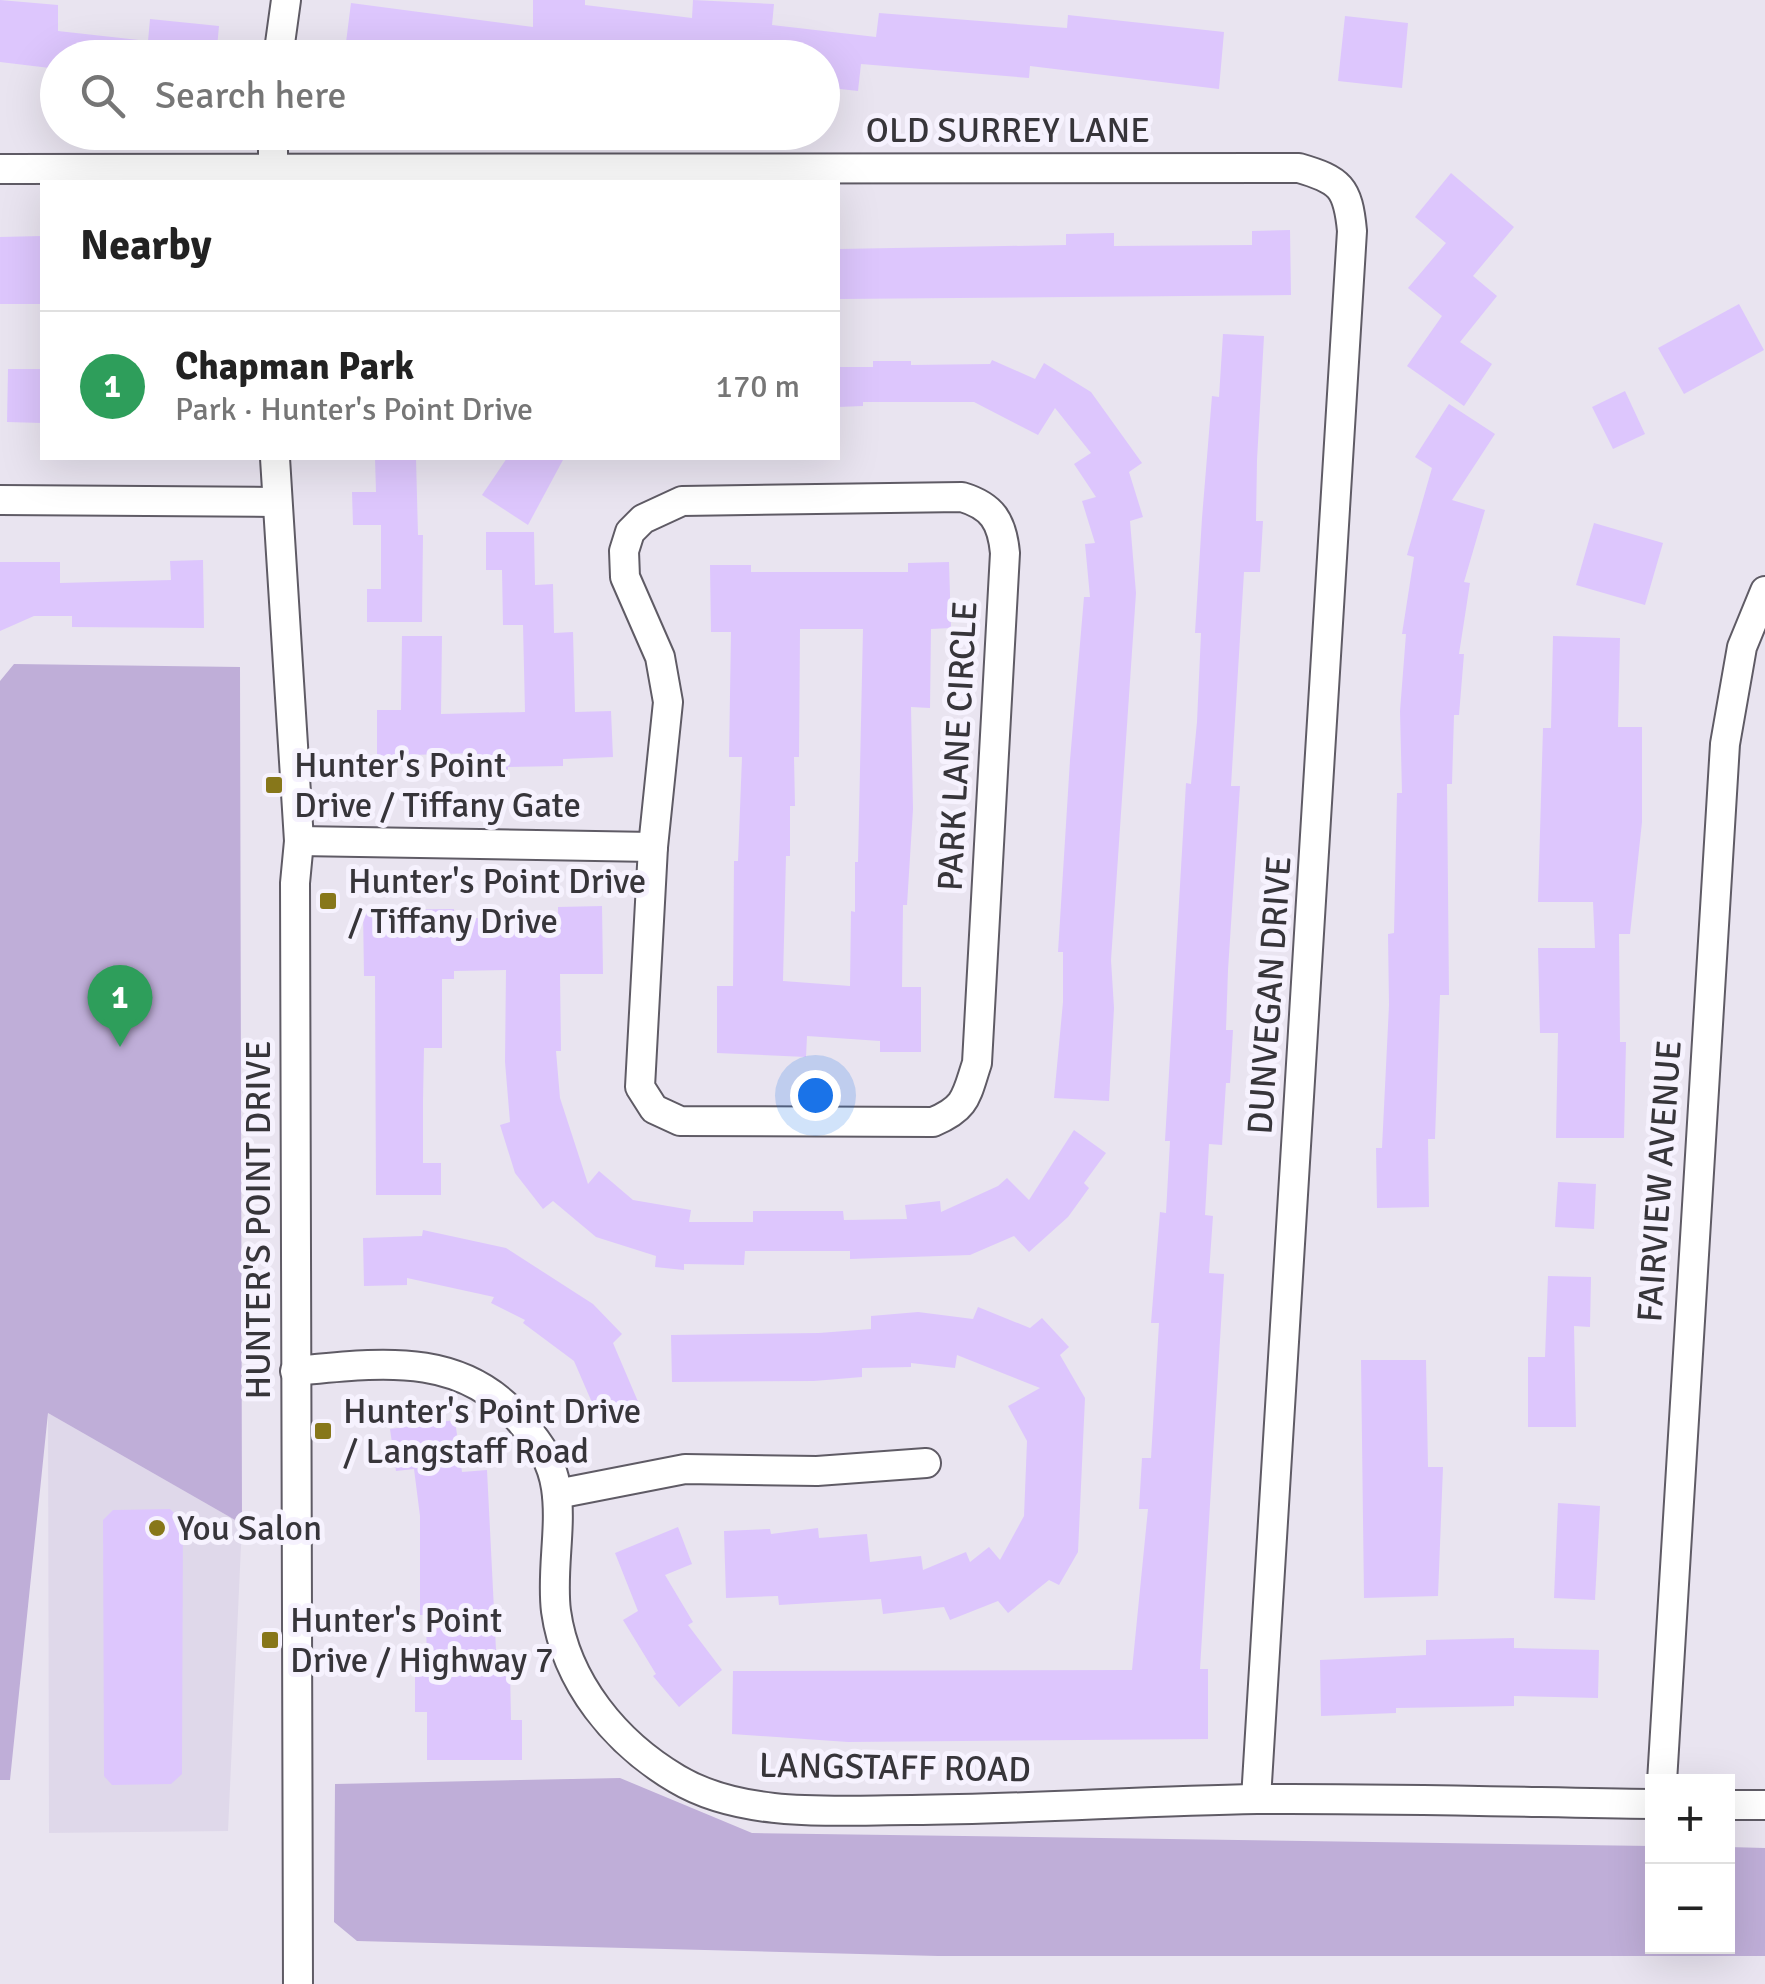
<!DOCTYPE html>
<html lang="en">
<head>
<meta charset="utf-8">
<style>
  :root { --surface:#fff; --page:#f2f2f2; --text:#222; --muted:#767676; --line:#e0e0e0; --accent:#b45309 }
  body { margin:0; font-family:Signika,sans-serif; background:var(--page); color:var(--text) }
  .controls { position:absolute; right:30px; bottom:30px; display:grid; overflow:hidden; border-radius:0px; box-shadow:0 10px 40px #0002 }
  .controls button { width:90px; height:90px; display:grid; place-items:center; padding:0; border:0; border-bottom:2px solid var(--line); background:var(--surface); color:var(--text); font:50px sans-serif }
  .you { position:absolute; left:815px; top:1095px; width:35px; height:35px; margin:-25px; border:8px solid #fff; border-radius:50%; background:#1a73e8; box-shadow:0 0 0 15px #1a73e833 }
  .badge { display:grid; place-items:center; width:65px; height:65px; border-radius:50%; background:var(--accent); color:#fff; font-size:32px; font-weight:700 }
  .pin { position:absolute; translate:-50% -82px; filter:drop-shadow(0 2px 5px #0008) }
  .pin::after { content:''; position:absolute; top:52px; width:35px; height:30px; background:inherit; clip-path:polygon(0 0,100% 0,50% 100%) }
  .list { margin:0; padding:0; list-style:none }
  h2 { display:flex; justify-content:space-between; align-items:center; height:130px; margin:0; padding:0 40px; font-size:42px }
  h2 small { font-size:32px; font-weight:400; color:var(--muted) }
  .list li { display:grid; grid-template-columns:65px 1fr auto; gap:30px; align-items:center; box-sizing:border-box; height:150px; padding:0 40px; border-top:2px solid var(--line) }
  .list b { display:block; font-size:38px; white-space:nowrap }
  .list p { margin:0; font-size:32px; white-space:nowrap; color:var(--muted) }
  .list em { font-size:32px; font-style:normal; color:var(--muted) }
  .icon { flex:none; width:55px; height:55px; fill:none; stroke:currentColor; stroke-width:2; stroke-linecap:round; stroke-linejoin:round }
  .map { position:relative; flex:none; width:1765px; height:1984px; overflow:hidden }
  .search { position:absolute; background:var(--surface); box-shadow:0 10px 40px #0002; left:40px; top:40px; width:800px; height:110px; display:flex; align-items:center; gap:25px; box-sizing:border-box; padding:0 35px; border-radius:55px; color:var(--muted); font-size:38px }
  .panel { position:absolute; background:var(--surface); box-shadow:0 10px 40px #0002; left:40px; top:180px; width:800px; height:280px; border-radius:0px }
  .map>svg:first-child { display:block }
  .built { fill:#dfd8ea }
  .green { fill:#bfaed8 }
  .building { fill:#ddc6fd; fill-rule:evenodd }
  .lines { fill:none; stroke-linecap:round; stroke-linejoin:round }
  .minor-casing { stroke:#5f5b65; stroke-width:32 }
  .minor { stroke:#fff; stroke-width:28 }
  .poi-dot { fill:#87771a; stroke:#f6f2fe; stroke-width:4 }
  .labels { text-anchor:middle; stroke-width:10; stroke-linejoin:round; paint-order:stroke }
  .street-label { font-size:35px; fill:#37353a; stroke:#f6f2fe }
  .poi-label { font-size:35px; fill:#37353a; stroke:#f6f2fe; text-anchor:start }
</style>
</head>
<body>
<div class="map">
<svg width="1765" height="1984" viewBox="0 0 1765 1984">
  <rect width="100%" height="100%" fill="#e9e4f0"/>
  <path class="built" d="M 48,1413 L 242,1524 L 228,1831 L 49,1833 Z"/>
  <g class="green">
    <path d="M 14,664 L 240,667 L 242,1524 L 48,1413 L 10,1780 L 0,1780 L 0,681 Z"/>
    <path d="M 620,1778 L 752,1833 L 1652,1846 L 1652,1946 L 1728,1946 L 1728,1847 L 1765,1848 L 1765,1956 L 938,1956 L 357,1941 L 334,1922 L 335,1784 Z"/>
  </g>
  <g class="building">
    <path d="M 0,0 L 58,5 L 58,31 L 148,41 L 150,19 L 219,26 L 216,58 L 58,58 L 58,69 L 0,62 Z"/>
    <path d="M 533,0 L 585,0 L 585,5 L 692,18 L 693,0 L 774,4 L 772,25 L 876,37 L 879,13 L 1067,28 L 1068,15 L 1224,32 L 1219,89 L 1030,66 L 1029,78 L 861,64 L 858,91 L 822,87 L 822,58 L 344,58 L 351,3 L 533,27 Z"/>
    <path d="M 1345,16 L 1408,23 L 1402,88 L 1338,81 Z"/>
    <path d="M 1451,173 L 1514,227 L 1473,276 L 1497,296 L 1460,342 L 1492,364 L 1464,406 L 1407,366 L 1442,316 L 1408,288 L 1446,243 L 1415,217 Z"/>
    <path d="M 1290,230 L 1291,295 L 838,299 L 838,249 L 1066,245 L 1066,234 L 1114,233 L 1114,246 L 1252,245 L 1252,231 Z"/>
    <path d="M 42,236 L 42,304 L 0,304 L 0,237 Z"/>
    <path d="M 1739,304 L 1764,350 L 1684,394 L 1658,348 Z"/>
    <path d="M 1223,334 L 1264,336 L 1257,460 L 1256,521 L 1263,521 L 1260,572 L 1244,572 L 1231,786 L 1240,786 L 1228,970 L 1226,1030 L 1233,1030 L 1230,1083 L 1226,1083 L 1222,1145 L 1209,1144 L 1205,1215 L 1213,1216 L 1209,1273 L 1224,1274 L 1200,1669 L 1208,1669 L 1208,1739 L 848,1742 L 732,1734 L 733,1671 L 1132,1670 L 1148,1509 L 1139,1509 L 1142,1458 L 1151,1458 L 1159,1323 L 1151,1323 L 1160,1212 L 1166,1213 L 1170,1141 L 1165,1141 L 1186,783 L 1191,784 L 1197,722 L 1201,633 L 1195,633 L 1202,518 L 1212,396 L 1219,397 Z"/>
    <path d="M 992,360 L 1035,379 L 1044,363 L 1091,392 L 1142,463 L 1129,472 L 1143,517 L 1130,521 L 1136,593 L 1111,960 L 1114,1008 L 1109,1101 L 1054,1098 L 1063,1002 L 1063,952 L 1058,952 L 1070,760 L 1084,597 L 1090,597 L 1085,544 L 1095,543 L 1082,501 L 1096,497 L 1074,464 L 1091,453 L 1055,408 L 1038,435 L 974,402 L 863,402 L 863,406 L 838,407 L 838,367 L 873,367 L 873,361 L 911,361 L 911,365 L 990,364 Z"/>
    <path d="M 8,369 L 42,369 L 42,423 L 7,422 Z"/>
    <path d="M 1625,391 L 1645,434 L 1613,449 L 1592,407 Z"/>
    <path d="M 1449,404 L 1495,434 L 1452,500 L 1485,510 L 1464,582 L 1470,583 L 1459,654 L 1464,654 L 1459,715 L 1454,715 L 1452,784 L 1447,784 L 1449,995 L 1440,995 L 1435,1139 L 1428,1139 L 1429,1207 L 1377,1208 L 1376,1148 L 1382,1148 L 1389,1005 L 1388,934 L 1394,933 L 1397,793 L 1402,793 L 1400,711 L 1406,634 L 1402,634 L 1414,557 L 1407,555 L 1432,468 L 1415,457 Z"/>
    <path d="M 375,458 L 416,458 L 418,535 L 423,535 L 422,622 L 367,622 L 367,589 L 381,589 L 381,525 L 353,525 L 352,492 L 376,492 Z"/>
    <path d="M 507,458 L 564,458 L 528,525 L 482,495 Z"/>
    <path d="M 1594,523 L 1663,543 L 1645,605 L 1576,585 Z"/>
    <path d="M 486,532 L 534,532 L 535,585 L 553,584 L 554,633 L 573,632 L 575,712 L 611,711 L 613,757 L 563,759 L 563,766 L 508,767 L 508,777 L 478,778 L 477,753 L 377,756 L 377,710 L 401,710 L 402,636 L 442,636 L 441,714 L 525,712 L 523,625 L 503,625 L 502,570 L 486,570 Z"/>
    <path d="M 203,560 L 204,628 L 72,627 L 72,616 L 34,616 L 0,631 L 0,562 L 60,562 L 60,583 L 171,580 L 170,561 Z"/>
    <path d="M 949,562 L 951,628 L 931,629 L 930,708 L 911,707 L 913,809 L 907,905 L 903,905 L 902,987 L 921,987 L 921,1052 L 880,1052 L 880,1041 L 807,1036 L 806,1057 L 717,1053 L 717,986 L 733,986 L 734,861 L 738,861 L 742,757 L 729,757 L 731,632 L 711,632 L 710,565 L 751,565 L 751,572 L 908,572 L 908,563 ZM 800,629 L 863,629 L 858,862 L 855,862 L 855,912 L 851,911 L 850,986 L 783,981 L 786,856 L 790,856 L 790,806 L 795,806 L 794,757 L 799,757 Z"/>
    <path d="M 1553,636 L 1620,638 L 1618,727 L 1642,727 L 1642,822 L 1630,934 L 1619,934 L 1620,1042 L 1626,1042 L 1624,1138 L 1556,1138 L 1558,1033 L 1540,1033 L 1538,948 L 1595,948 L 1593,902 L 1538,902 L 1543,728 L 1551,728 Z"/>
    <path d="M 602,906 L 603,974 L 560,974 L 561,1051 L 556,1051 L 560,1098 L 588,1184 L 599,1171 L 633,1200 L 691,1210 L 689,1222 L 753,1222 L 753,1211 L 843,1211 L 844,1220 L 907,1219 L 905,1205 L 940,1201 L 941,1212 L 998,1186 L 1007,1178 L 1029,1200 L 1074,1130 L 1106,1153 L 1084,1183 L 1089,1188 L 1068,1217 L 1029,1252 L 1014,1236 L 970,1255 L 850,1259 L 850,1251 L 745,1251 L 744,1265 L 684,1264 L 684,1270 L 655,1267 L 656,1256 L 596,1237 L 553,1201 L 543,1209 L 515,1173 L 500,1125 L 510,1122 L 505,1062 L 506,970 L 454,971 L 454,979 L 442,979 L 442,1048 L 424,1048 L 423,1100 L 423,1163 L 441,1163 L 441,1195 L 376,1195 L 375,976 L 364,976 L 363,910 L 454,909 L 454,918 L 558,918 L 558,907 Z"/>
    <path d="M 1558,1182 L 1596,1184 L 1594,1229 L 1555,1227 Z"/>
    <path d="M 423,1230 L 506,1248 L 593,1304 L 622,1334 L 613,1343 L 639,1404 L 600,1421 L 574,1361 L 523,1323 L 525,1320 L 491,1303 L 494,1297 L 407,1278 L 407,1285 L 364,1286 L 363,1238 L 422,1236 Z"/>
    <path d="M 1548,1276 L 1591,1277 L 1590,1327 L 1574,1326 L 1576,1427 L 1528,1427 L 1528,1357 L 1545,1357 Z"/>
    <path d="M 978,1307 L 1030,1328 L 1042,1318 L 1069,1347 L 1060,1355 L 1085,1398 L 1078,1552 L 1059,1585 L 1049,1580 L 1008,1613 L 998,1601 L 950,1620 L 944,1607 L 883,1614 L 881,1599 L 779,1605 L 778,1596 L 726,1598 L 724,1531 L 770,1529 L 771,1534 L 818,1528 L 819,1538 L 867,1534 L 870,1562 L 921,1556 L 923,1570 L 966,1552 L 970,1562 L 989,1547 L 1000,1560 L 1024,1516 L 1027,1441 L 1008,1406 L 1040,1388 L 957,1355 L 955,1368 L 911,1363 L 911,1367 L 862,1368 L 862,1377 L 814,1381 L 672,1382 L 671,1335 L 819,1333 L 871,1329 L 871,1316 L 918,1312 L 973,1319 Z"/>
    <path d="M 1361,1360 L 1426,1360 L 1428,1467 L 1443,1467 L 1438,1596 L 1364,1598 Z"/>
    <path d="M 455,1420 L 462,1472 L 487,1470 L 497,1670 L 510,1670 L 511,1720 L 522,1720 L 522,1760 L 427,1760 L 427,1712 L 415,1712 L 415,1672 L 427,1671 L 426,1615 L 420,1615 L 420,1516 L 414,1469 L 396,1471 L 390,1429 Z"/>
    <path d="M 1558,1503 L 1600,1506 L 1595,1600 L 1554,1598 Z"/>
    <path d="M 170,1509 L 183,1522 L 182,1774 L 171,1784 L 112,1785 L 104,1776 L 103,1520 L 113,1510 Z"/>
    <path d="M 678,1527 L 692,1564 L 665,1575 L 693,1622 L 688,1625 L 722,1670 L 679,1707 L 653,1676 L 656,1674 L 623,1620 L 638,1611 L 615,1553 Z"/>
    <path d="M 1514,1638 L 1514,1648 L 1599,1650 L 1598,1698 L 1514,1696 L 1514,1706 L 1396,1708 L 1396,1713 L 1321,1716 L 1320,1660 L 1426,1655 L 1426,1640 Z"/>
  </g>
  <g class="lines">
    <defs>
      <g id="minor">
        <path d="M 278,58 L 286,0"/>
        <path d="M 0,169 L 1299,168 C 1340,180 1348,187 1352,231 L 1256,1799"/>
        <path d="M 273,182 L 273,132"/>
        <path d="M 275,458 L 299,841 L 295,883 L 298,1984"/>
        <path d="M 962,497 C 992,506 1002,521 1005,553 L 977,1063 C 966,1096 967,1108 933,1122 L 680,1121 L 654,1109 L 640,1087 L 653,847 L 668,702 L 660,657 L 625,577 L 624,551 L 630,532 L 643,519 L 682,501 Z"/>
        <path d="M 0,500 L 275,502"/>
        <path d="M 299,841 L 653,847"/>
        <path d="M 295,1371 C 379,1363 464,1350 523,1424 C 540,1444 552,1461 556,1488 C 562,1528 551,1571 556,1611 C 566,1683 616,1743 677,1779 C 744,1819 838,1810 912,1810 C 1027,1809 1142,1801 1257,1799 C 1389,1798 1521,1802 1652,1804"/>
        <path d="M 557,1494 L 685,1469 L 817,1471 L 926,1463"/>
        <path d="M 1662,1782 L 1725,744 L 1742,647 L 1765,591"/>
        <path d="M 1728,1805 L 1765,1805"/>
      </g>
    </defs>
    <use href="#minor" class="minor-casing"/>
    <use href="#minor" class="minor"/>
  </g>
  <g class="poi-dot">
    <rect x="264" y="775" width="20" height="20" rx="5"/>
    <rect x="318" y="891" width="20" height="20" rx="5"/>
    <rect x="313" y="1421" width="20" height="20" rx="5"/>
    <circle cx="157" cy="1528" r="10"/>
    <rect x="260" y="1630" width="20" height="20" rx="5"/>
  </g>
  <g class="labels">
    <g class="street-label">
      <text x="1008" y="142">OLD SURREY LANE</text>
      <text transform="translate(957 746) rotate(-87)" y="12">PARK LANE CIRCLE</text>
      <text transform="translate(1269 995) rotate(-86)" y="12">DUNVEGAN DRIVE</text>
      <text transform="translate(1659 1181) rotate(-86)" y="12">FAIRVIEW AVENUE</text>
      <text transform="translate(258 1220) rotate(-90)" y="12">HUNTER'S POINT DRIVE</text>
      <text transform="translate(895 1767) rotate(1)" y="12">LANGSTAFF ROAD</text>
    </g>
    <g class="poi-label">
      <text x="294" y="777">Hunter's Point<tspan x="294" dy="40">Drive / Tiffany Gate</tspan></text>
      <text x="348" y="893">Hunter's Point Drive<tspan x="348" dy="40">/ Tiffany Drive</tspan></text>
      <text x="343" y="1423">Hunter's Point Drive<tspan x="343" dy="40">/ Langstaff Road</tspan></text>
      <text x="177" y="1540">You Salon</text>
      <text x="290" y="1632">Hunter's Point<tspan x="290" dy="40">Drive / Highway 7</tspan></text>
    </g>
  </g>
</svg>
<div class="controls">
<button>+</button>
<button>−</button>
</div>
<div class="you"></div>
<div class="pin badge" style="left:120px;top:1047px;background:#2e9e5b">1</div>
<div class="search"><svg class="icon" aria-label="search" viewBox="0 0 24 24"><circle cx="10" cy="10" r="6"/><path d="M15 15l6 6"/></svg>Search here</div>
<section class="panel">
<h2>Nearby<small></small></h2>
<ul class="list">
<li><span class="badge" style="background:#2e9e5b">1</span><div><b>Chapman Park</b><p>Park · Hunter's Point Drive</p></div><em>170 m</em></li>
</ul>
</section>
</div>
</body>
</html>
